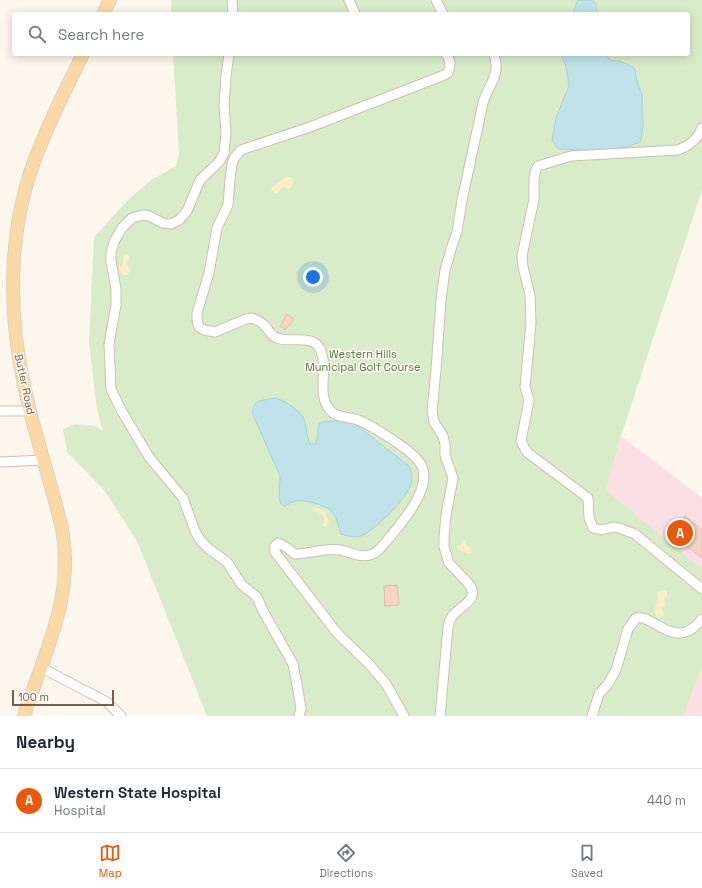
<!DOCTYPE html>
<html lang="en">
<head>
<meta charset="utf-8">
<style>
  :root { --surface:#fff; --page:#f6f6f7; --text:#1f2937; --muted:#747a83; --line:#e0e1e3; --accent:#ea580c }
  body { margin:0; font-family:"Space Grotesk",sans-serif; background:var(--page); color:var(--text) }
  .scale { position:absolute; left:12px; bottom:10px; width:102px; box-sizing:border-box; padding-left:4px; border:2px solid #7a5c4d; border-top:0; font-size:11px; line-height:14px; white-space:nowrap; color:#7a5c4d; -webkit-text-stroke:3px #fffaf3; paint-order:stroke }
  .you { position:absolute; left:313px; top:277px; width:14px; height:14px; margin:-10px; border:3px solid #fff; border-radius:50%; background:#1a73e8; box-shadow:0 0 0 6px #1a73e833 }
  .badge { display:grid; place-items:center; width:26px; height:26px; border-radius:50%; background:var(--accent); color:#fff; font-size:13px; font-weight:700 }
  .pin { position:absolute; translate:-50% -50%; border:2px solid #fff; box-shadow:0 1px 4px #0006 }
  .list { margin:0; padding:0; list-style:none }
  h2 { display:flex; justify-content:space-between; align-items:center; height:52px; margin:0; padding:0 16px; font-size:17px }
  h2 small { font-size:13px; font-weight:400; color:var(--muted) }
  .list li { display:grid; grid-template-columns:26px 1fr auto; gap:12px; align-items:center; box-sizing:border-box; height:64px; padding:0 16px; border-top:1px solid var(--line) }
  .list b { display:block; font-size:15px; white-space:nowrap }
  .list p { margin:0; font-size:13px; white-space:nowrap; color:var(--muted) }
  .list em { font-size:13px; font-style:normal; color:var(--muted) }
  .icon { flex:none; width:22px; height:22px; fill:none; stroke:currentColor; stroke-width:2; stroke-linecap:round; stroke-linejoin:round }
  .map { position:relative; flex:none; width:702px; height:716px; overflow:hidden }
  .search { position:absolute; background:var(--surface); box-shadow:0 2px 10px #0003; left:12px; right:12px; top:12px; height:44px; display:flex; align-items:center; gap:10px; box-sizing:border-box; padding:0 14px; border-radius:4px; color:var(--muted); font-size:15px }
  .sheet { height:116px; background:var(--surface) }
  nav { display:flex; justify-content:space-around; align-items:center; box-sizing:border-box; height:56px; border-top:1px solid var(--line); background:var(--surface); font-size:11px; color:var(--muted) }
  nav a { display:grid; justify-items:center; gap:2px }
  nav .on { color:var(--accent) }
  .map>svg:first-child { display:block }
  .medical { fill:#fbdfe3 }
  .green { fill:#d8ecc9 }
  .sand { fill:#fcefc7 }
  .water { fill:#bfe3e8; stroke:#a5d3da }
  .building { fill:#f3d5c3; stroke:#e6bba3 }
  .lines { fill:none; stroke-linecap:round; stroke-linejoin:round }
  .minor-casing { stroke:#d1beb0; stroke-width:11 }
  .major-casing { stroke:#dad1cd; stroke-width:14 }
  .minor { stroke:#fff; stroke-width:9 }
  .major { stroke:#fbd9a5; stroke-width:12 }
  .labels { text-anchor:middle; stroke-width:3; stroke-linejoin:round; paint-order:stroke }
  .park-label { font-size:11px; fill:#537a41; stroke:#fffaf3 }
  .street-label { font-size:11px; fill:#7a5c4d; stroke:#fffaf3 }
</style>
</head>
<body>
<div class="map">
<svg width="702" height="716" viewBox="0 0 702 716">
  <rect width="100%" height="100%" fill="#fdf6ec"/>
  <g class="medical">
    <path d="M 621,436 L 702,498 L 702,569 L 606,490 Z"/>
    <path d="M 702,666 L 702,716 L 684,716 Z"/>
  </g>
  <path class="green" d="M 171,0 L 702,0 L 702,190 L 621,436 L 606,490 L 702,569 L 702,666 L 684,716 L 207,716 L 137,541 L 104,490 L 67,452 L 63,429 L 75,424 L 96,426 L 103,431 L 97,410 L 89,342 L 94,237 L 130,198 L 151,180 L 176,166 L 179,153 L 173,54 L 688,54 L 688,14 L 171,14 Z"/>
  <g class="sand">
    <path d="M 286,177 L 291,177 L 293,180 L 291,188 L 287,189 L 283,186 L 278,193 L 275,193 L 271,190 L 272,187 Z"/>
    <path d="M 125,254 L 128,254 L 129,257 L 127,264 L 130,271 L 127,275 L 123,275 L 119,269 L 123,263 L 123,256 Z"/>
    <path d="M 315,507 L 325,511 L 329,523 L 326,526 L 323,526 L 324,518 L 322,514 L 313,510 Z"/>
    <path d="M 463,539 L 466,541 L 466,546 L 470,548 L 472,551 L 470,554 L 457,549 L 457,546 L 461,545 Z"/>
    <path d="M 665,590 L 667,592 L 667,596 L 664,599 L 665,605 L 661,608 L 664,614 L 663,616 L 658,617 L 655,614 L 654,609 L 659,602 L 657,594 L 658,592 Z"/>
  </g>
  <g class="water">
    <path d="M 578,0 L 591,0 L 596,4 L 597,14 L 572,14 Z"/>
    <path d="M 561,54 L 604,54 L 612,61 L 620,61 L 633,67 L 635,70 L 637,81 L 642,95 L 643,124 L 641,141 C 622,153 582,150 559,149 L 552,141 L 554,127 L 557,115 L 569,86 L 566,66 Z"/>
    <path d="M 276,398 C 285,401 301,411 304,419 C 307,427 306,436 310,444 L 315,444 L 317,440 L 319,424 L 323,422 L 333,421 L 351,421 L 409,466 C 412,472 413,477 411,484 C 408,497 376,529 363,535 C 356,539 348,536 341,534 C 338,528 338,519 334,514 C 328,505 307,500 297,501 C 293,501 289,504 285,506 L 281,504 L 279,498 L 280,476 L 253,415 C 251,398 264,401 276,398 Z"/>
  </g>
  <g class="building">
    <path d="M 287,314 L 294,319 L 285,330 L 280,326 Z"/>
    <path d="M 685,516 L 702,530 L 702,558 L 671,534 Z"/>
    <path d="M 397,585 L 399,605 L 385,606 L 384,586 Z"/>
  </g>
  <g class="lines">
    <defs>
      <g id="minor">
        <path d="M 232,0 L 233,14"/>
        <path d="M 349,0 L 355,14"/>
        <path d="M 436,0 L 443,14"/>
        <path d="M 229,54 L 226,76 L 224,105 L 226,133 L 224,153 L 219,162 L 200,180 L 187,211 L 179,220 L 171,224 L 163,223 L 149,216 L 143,215 L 132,218 L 122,228 L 115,240 L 111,252 L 111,261 L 116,289 L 116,305 L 109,344 L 111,389 L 120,408 L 149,457 L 183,498 L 195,531 L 200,540 L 209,549 L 227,562 L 242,585 L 257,597 L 263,611 L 293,664 L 299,696 L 301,709 L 299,716"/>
        <path d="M 702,128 C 698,139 689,146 678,150 L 571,156 L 538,166 L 535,172 L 534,179 L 534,199 L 522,256 L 523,267 L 530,295 L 531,323 L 525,387 L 529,400 L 521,441 L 525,449 L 528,453 L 588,498 L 589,518 L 593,528 L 601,530 L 613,527 L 619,528 L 635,534 L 702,589"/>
        <path d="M 0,411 L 30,411"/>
        <path d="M 0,462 L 44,460"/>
        <path d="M 42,668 L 107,702 L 121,716"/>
        <path d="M 404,716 L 386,684 L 369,664 L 337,633 L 275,552 L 275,546 L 278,543 L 286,547 L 295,554 C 310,554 326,547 340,550 C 351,552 361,559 373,554 C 379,551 385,543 390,537 C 403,521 435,485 420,463 C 413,451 371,425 358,420 C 350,417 338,418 332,412 C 313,395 332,365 318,346 C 310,335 289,343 277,338 C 270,336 269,329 263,324 C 260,321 256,320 252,318 L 246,319 L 215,332 L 204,330 L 199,327 L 197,320 L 197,313 L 209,273 L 217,228 L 228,205 L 230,179 L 232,164 L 235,157 L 241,150 L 310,127 L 442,76 L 448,73 C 451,66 451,60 446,54"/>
        <path d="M 440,716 L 448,627 C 449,622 450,619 453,615 C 462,605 481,599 468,583 L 449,563 L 444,547 L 444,538 L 446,515 L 453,478 L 445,455 L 445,444 L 443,436 L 434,422 L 432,411 L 436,370 L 441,300 L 445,270 L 453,243 L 457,232 L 462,200 L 483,103 C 489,83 501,76 494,54"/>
        <path d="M 592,716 L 599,694 L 608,684 L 616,670 L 628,629 L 636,618 C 652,612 675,654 702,619"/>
      </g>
      <g id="major">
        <path d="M 103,14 L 110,0"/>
        <path d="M 24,716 C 44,653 75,597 62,529 C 51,481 34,434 24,385 C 9,316 8,241 30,173 C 44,132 64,93 83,54"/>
      </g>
    </defs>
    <use href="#minor" class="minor-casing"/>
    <use href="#major" class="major-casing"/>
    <use href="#minor" class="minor"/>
    <use href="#major" class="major"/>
  </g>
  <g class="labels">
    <g class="park-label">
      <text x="363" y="358">Western Hills<tspan x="363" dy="13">Municipal Golf Course</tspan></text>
    </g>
    <g class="street-label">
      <text transform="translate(25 384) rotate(78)" y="4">Butler Road</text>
    </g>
  </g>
</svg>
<div class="scale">100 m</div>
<div class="you"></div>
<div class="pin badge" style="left:680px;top:533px">A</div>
<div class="search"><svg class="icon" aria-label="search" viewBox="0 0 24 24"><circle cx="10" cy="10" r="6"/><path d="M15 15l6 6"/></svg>Search here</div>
</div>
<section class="sheet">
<h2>Nearby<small></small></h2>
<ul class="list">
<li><span class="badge">A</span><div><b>Western State Hospital</b><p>Hospital</p></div><em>440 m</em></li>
</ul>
</section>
<nav>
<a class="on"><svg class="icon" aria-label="map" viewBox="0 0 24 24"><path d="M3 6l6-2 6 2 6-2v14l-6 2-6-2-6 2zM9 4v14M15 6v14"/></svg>Map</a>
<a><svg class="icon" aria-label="directions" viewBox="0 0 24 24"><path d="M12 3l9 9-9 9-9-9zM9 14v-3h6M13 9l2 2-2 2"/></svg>Directions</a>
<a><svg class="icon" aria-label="saved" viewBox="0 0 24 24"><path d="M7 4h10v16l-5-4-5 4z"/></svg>Saved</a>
</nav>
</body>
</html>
